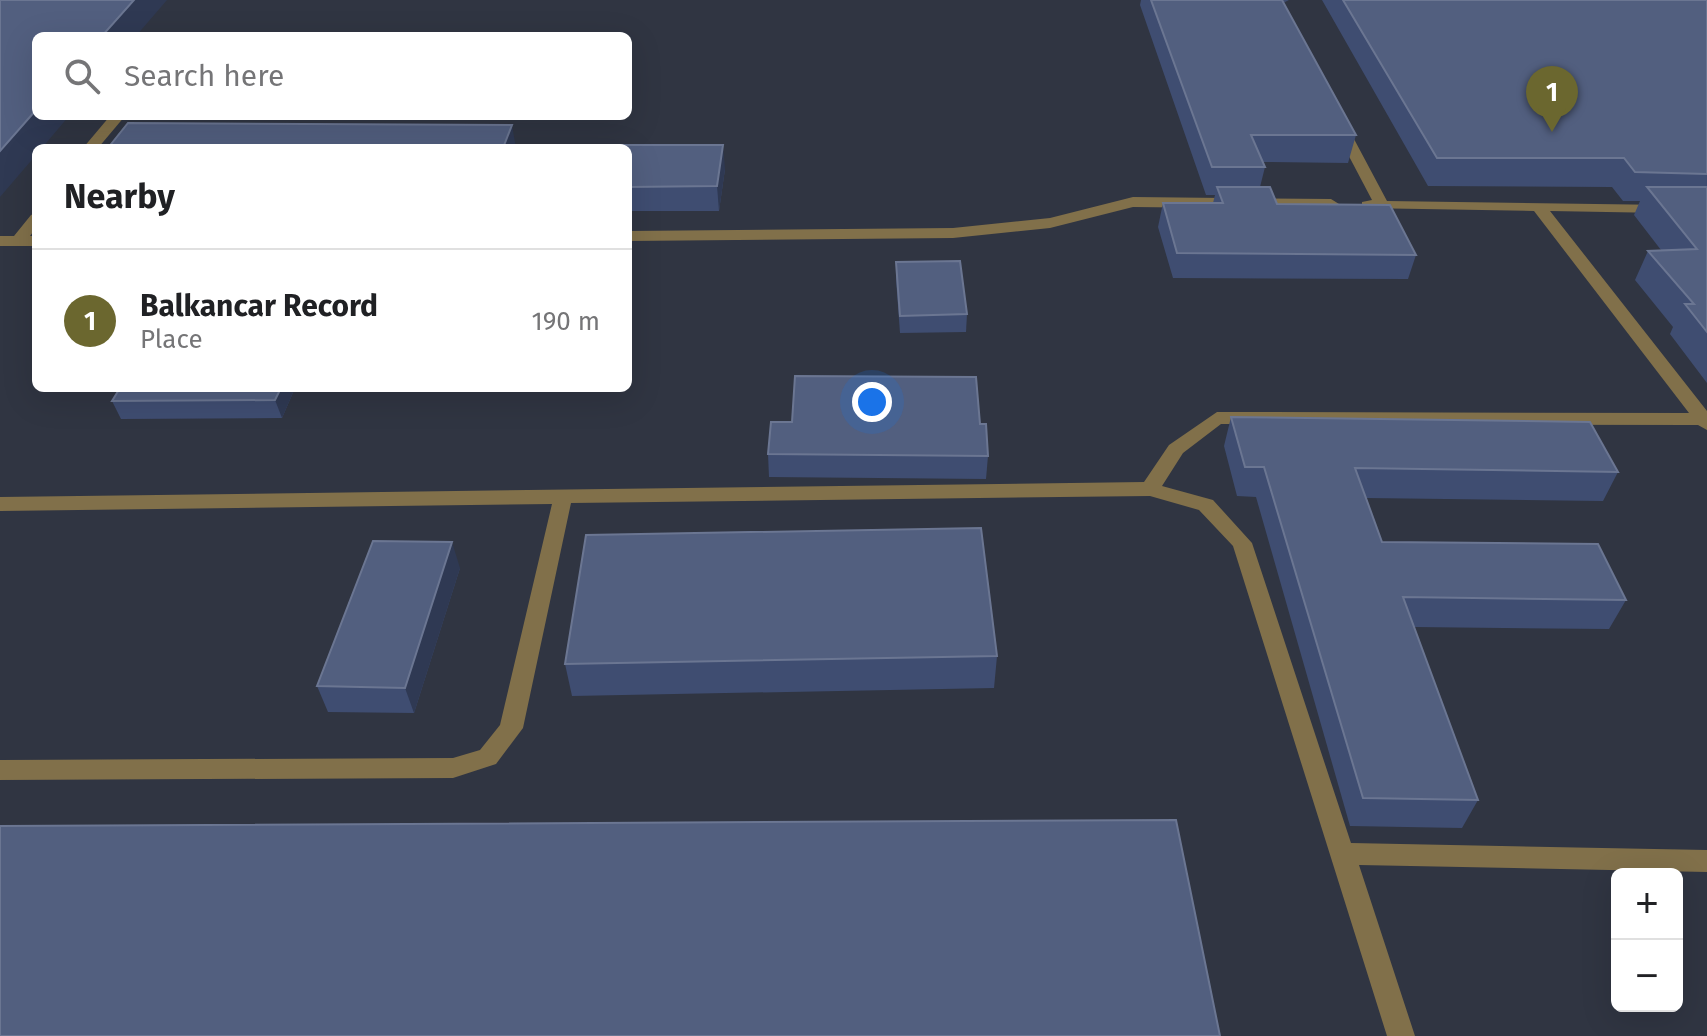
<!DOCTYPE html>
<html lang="en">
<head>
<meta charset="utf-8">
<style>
  :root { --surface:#fff; --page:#f2f2f2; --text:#202124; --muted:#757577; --line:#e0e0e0; --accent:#6b672f }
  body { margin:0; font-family:"Fira Sans",sans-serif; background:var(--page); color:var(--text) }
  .controls { position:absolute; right:24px; bottom:24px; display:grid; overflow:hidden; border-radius:12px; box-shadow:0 8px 32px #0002 }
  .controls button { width:72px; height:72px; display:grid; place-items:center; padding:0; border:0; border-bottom:2px solid var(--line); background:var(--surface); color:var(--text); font:40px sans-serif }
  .you { position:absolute; left:872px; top:402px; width:28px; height:28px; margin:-20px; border:6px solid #fff; border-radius:50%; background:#1a73e8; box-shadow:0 0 0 12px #1a73e833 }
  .badge { display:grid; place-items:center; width:52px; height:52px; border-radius:50%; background:var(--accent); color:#fff; font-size:26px; font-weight:700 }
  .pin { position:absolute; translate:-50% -66px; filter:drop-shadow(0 2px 4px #0008) }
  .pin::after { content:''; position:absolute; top:42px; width:28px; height:24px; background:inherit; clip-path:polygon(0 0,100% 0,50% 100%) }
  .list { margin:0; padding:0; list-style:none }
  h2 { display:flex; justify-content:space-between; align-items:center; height:104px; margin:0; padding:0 32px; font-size:34px }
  h2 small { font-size:26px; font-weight:400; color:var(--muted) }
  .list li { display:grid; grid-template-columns:52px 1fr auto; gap:24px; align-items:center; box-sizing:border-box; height:144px; padding:0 32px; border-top:2px solid var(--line) }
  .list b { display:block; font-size:30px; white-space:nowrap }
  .list p { margin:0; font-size:26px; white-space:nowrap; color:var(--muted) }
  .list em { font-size:26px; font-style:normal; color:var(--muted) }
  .icon { flex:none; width:44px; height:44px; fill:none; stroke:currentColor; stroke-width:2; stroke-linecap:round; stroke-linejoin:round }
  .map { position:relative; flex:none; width:1707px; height:1036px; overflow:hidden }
  .search { position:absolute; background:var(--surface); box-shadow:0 8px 32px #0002; left:32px; top:32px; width:600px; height:88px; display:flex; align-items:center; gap:20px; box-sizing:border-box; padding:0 28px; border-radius:12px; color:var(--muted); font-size:30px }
  .panel { position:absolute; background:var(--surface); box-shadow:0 8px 32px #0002; left:32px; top:144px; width:600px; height:248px; border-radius:12px }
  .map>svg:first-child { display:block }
  .built { fill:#303542; fill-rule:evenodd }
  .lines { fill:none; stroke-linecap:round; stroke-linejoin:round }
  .service { fill:#81704a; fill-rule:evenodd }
  .wall { fill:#3f4d71 }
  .shaded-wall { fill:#2f3953 }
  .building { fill:#525f7f; stroke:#6b7692; stroke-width:2 }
</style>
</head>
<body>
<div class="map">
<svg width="1707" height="1036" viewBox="0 0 1707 1036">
  <rect width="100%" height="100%" fill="#2b2e35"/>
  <path class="built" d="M 0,0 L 1707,0 L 1707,1036 L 0,1036 ZM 36,36 L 628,36 L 628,116 L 36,116 ZM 36,148 L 628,148 L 628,388 L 36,388 ZM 1617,874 L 1677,874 L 1677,1006 L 1617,1006 Z"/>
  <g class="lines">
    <g class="service">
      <path d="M 110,116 L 125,116 L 98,148 L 83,148 Z"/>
      <path d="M 1339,120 L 1346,124 L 1387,201 L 1668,205 L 1671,208 L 1663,213 L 1550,211 L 1707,411 L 1707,430 L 1698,425 L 1221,424 L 1183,453 L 1162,486 L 1213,500 L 1252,543 L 1351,843 L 1707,850 L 1707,872 L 1359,865 L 1415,1036 L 1387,1036 L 1233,546 L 1199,510 L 1150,496 L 571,503 L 523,728 L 496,764 L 453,778 L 0,780 L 0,760 L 453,758 L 480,750 L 500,725 L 552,504 L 0,511 L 0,497 L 1144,482 L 1169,445 L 1217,412 L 1689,413 L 1534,211 L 1362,208 L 1362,202 L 1372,200 L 1332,124 Z"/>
      <path d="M 1133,197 L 1331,199 L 1339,204 L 1331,209 L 1133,207 L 1050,228 L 953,238 L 628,241 L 628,231 L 953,228 L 1050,218 Z"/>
      <path d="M 36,213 L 36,228 L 30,236 L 36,236 L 36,246 L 0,246 L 0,236 L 14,236 L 31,215 Z"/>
    </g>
  </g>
  <g class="wall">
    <path d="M 1141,0 L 1289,0 L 1283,3 L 1356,135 L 1348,163 L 1263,162 L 1265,167 L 1260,187 L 1277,204 L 1416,255 L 1408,279 L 1173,278 L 1158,227 L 1163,203 L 1213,203 L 1215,195 L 1206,195 L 1140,5 Z"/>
    <path d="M 1322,0 L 1707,0 L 1707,383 L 1670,334 L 1673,327 L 1635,280 L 1648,251 L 1661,250 L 1634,215 L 1640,201 L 1623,201 L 1612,187 L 1428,186 Z"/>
    <path d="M 628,148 L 725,169 L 719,211 L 628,211 Z"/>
    <path d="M 896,262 L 967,314 L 966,332 L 900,333 L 896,279 Z"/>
    <path d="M 295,388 L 282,418 L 121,419 L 112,401 Z"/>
    <path d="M 1231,417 L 1618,472 L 1603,501 L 1366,498 L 1382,542 L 1626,600 L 1609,629 L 1414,627 L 1478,800 L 1462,828 L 1350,826 L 1256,497 L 1237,496 L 1224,446 Z"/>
    <path d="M 980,424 L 988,456 L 986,479 L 769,477 L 768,454 Z"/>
    <path d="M 460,568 L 414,713 L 328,712 L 317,686 Z"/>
    <path d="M 997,656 L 994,688 L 572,696 L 565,664 Z"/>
  </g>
  <g class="shaded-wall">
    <path d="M 134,0 L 167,0 L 136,36 L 102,36 Z"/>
    <path d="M 36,110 L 36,116 L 69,116 L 42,148 L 36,148 L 36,155 L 0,197 L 0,151 Z"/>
    <path d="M 512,125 L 516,148 L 503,148 Z"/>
    <path d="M 723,145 L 725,169 L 719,211 L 717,186 Z"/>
    <path d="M 281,388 L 295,388 L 282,418 L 275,400 Z"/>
    <path d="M 452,542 L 460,568 L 414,713 L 405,688 Z"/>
  </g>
  <g class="building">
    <path d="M 0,0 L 134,0 L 102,36 L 36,36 L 36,110 L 0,151 Z"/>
    <path d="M 1151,0 L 1282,0 L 1356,135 L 1251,135 L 1265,167 L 1212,167 Z"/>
    <path d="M 1343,0 L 1707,0 L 1707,174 L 1635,172 L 1624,158 L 1437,158 Z"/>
    <path d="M 128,123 L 512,125 L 503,148 L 108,148 Z"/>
    <path d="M 612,145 L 723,145 L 717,186 L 628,187 L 628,148 L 611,148 Z"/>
    <path d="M 1217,187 L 1270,187 L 1277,204 L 1390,205 L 1416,255 L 1177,253 L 1163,203 L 1223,203 Z"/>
    <path d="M 1647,187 L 1707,187 L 1707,332 L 1685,304 L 1694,304 L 1648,251 L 1697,249 Z"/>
    <path d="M 960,261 L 967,314 L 900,316 L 896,262 Z"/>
    <path d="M 795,376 L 976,377 L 980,424 L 986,424 L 988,456 L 768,454 L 771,422 L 792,422 Z"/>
    <path d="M 120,388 L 281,388 L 275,400 L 112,401 Z"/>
    <path d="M 1231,417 L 1590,422 L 1618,472 L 1355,468 L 1382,542 L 1598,544 L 1626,600 L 1403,597 L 1478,800 L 1363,798 L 1264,467 L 1245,467 Z"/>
    <path d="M 981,528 L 997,656 L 565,664 L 586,535 Z"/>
    <path d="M 373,541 L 452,542 L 405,688 L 317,686 Z"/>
    <path d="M 1176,820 L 1220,1036 L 0,1036 L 0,826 Z"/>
  </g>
</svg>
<div class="controls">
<button>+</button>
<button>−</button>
</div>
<div class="you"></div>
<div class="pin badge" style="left:1552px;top:132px">1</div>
<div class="search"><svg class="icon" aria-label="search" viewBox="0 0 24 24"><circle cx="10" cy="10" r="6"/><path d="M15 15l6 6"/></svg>Search here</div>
<section class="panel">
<h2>Nearby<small></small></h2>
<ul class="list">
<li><span class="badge">1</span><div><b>Balkancar Record</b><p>Place</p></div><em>190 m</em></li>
</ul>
</section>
</div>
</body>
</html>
